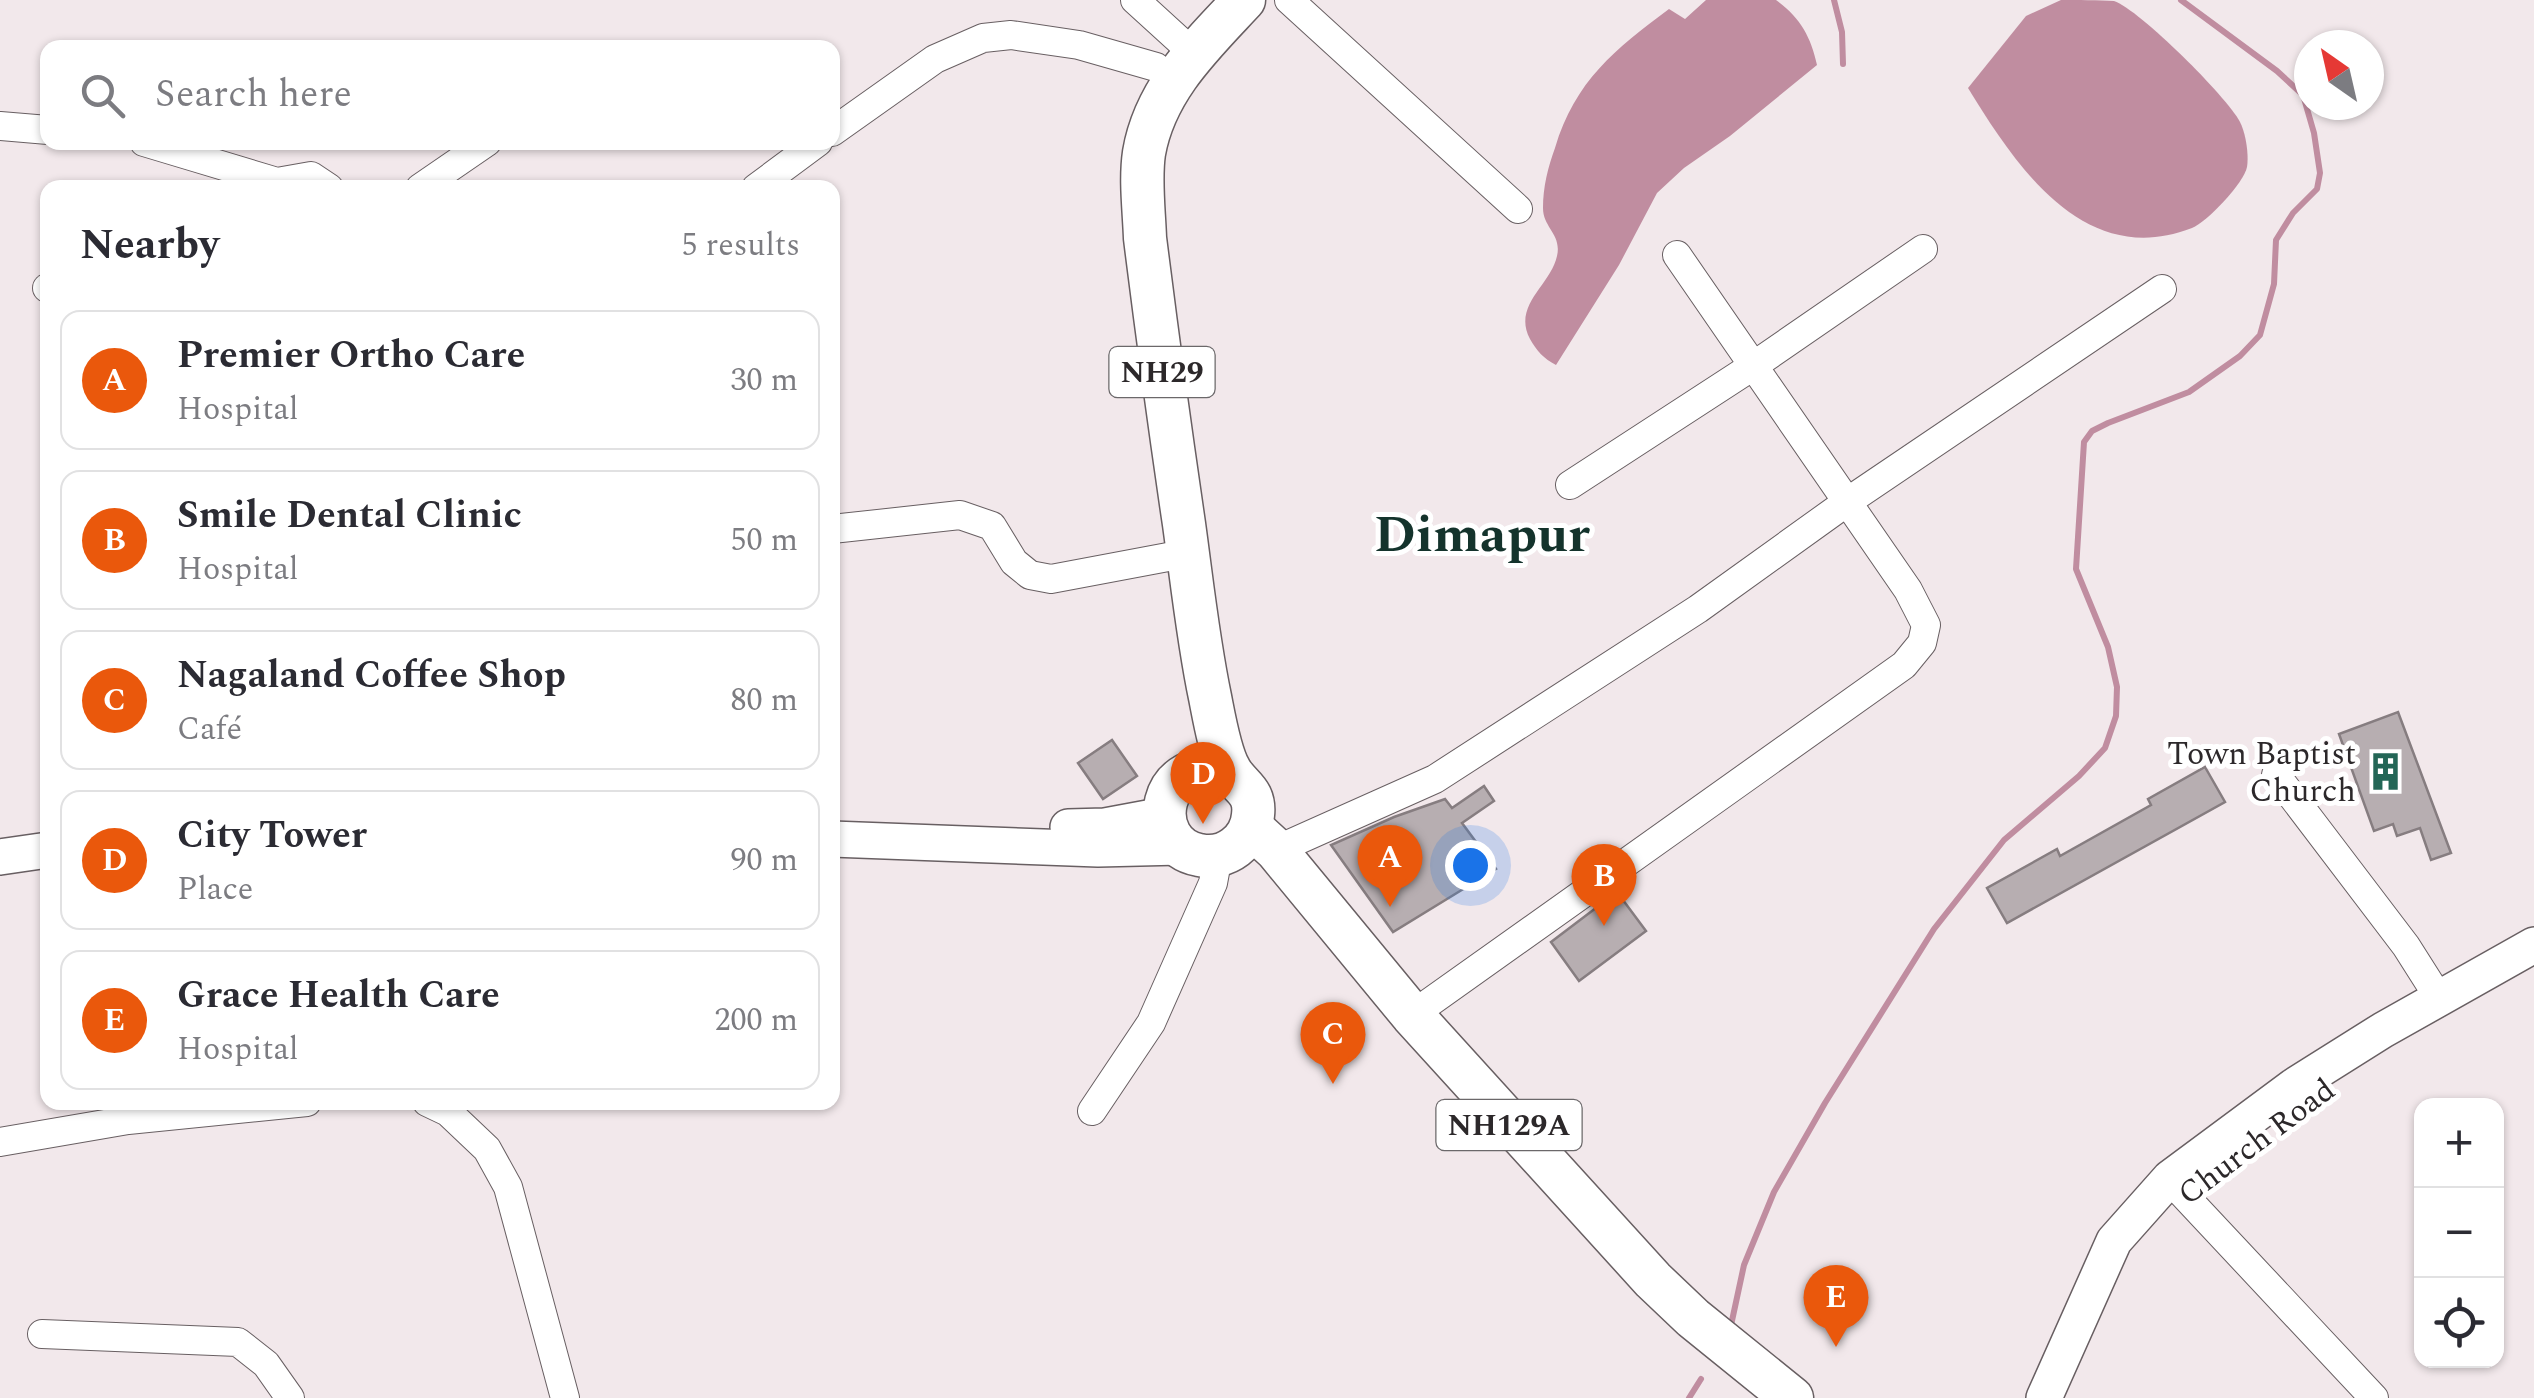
<!DOCTYPE html>
<html lang="en">
<head>
<meta charset="utf-8">
<style>
  :root { --surface:#fff; --page:#f2f2f3; --text:#2b2b33; --muted:#7c7c81; --line:#e1e1e2; --accent:#ea580c }
  body { margin:0; font-family:Spectral,serif; background:var(--page); color:var(--text) }
  .controls { position:absolute; right:30px; bottom:30px; display:grid; overflow:hidden; border-radius:20px; box-shadow:0 2px 8px #0004 }
  .controls button { width:90px; height:90px; display:grid; place-items:center; padding:0; border:0; border-bottom:2px solid var(--line); background:var(--surface); color:var(--text); font:50px sans-serif }
  .compass { position:absolute; left:2294px; top:30px; width:90px; height:90px; border-radius:50%; background:var(--surface); box-shadow:0 2px 8px #0004; rotate:326deg }
  .you { position:absolute; left:1470px; top:865px; width:35px; height:35px; margin:-25px; border:8px solid #fff; border-radius:50%; background:#1a73e8; box-shadow:0 0 0 15px #1a73e833 }
  .badge { display:grid; place-items:center; width:65px; height:65px; border-radius:50%; background:var(--accent); color:#fff; font-size:32px; font-weight:700 }
  .pin { position:absolute; translate:-50% -82px; filter:drop-shadow(0 2px 5px #0008) }
  .pin::after { content:''; position:absolute; top:52px; width:35px; height:30px; background:inherit; clip-path:polygon(0 0,100% 0,50% 100%) }
  .list { margin:0; padding:0; list-style:none }
  h2 { display:flex; justify-content:space-between; align-items:center; height:130px; margin:0; padding:0 40px; font-size:42px }
  h2 small { font-size:32px; font-weight:400; color:var(--muted) }
  .list li { display:grid; grid-template-columns:65px 1fr auto; gap:30px; align-items:center; box-sizing:border-box; height:140px; margin:0 20px 20px; padding:0 20px; border:2px solid var(--line); border-radius:20px }
  .list b { display:block; font-size:38px; white-space:nowrap }
  .list p { margin:0; font-size:32px; white-space:nowrap; color:var(--muted) }
  .list em { font-size:32px; font-style:normal; color:var(--muted) }
  .icon { flex:none; width:55px; height:55px; fill:none; stroke:currentColor; stroke-width:2; stroke-linecap:round; stroke-linejoin:round }
  .map { position:relative; flex:none; width:2534px; height:1398px; overflow:hidden }
  .search { position:absolute; background:var(--surface); box-shadow:0 2px 8px #0004; left:40px; top:40px; width:800px; height:110px; display:flex; align-items:center; gap:25px; box-sizing:border-box; padding:0 35px; border-radius:20px; color:var(--muted); font-size:38px }
  .panel { position:absolute; background:var(--surface); box-shadow:0 2px 8px #0004; left:40px; top:180px; width:800px; height:930px; border-radius:20px }
  .map>svg:first-child { display:block }
  .water { fill:#c08da0 }
  .lines { fill:none; stroke-linecap:round; stroke-linejoin:round }
  .stream { stroke:#c08da0; stroke-width:6 }
  .building { fill:#b7aeb1; stroke:#867d80; stroke-width:2.5 }
  .minor-casing { stroke:#685f62; stroke-width:30 }
  .major-casing { stroke:#685f62; stroke-width:38 }
  .highway-casing { stroke:#685f62; stroke-width:45 }
  .minor { stroke:#fff; stroke-width:28 }
  .major { stroke:#fff; stroke-width:35 }
  .highway { stroke:#fff; stroke-width:42 }
  .labels { text-anchor:middle; stroke-width:10; stroke-linejoin:round; paint-order:stroke }
  .shield { fill:#fff; stroke:#6b686a; stroke-width:2.5 }
  .shield-label { font-size:30px; font-weight:bold; fill:#2c282a }
  .poi-label { font-size:32px; fill:#2c282a; stroke:#fff; text-anchor:end }
  .street-label { font-size:32px; fill:#2c282a; stroke:#fff }
  .town-label { font-size:52px; font-weight:bold; fill:#14332c; stroke:#fff }
</style>
</head>
<body>
<div class="map">
<svg width="2534" height="1398" viewBox="0 0 2534 1398">
  <rect width="100%" height="100%" fill="#f2e8eb"/>
  <g class="water">
    <path d="M 1706,0 L 1776,0 C 1800,17 1811,37 1817,65 L 1730,136 L 1684,168 L 1657,193 L 1619,265 L 1556,365 C 1544,359 1536,350 1530,339 C 1512,305 1551,285 1557,256 C 1562,234 1543,228 1543,208 C 1543,187 1548,167 1555,148 C 1575,81 1615,49 1669,9 L 1685,19 Z"/>
    <path d="M 2061,0 C 2076,0 2100,0 2114,1 C 2140,10 2227,97 2240,122 C 2246,134 2249,155 2247,167 C 2244,183 2207,222 2192,228 C 2084,270 2016,166 1968,88 L 2026,16 Z"/>
  </g>
  <g class="lines">
    <g class="stream">
      <path d="M 1834,0 L 1842,32 L 1843,64"/>
      <path d="M 1730,1330 L 1744,1265 L 1774,1192 L 1825,1103 L 1934,929 L 2004,840 L 2079,776 L 2105,748 L 2116,716 L 2117,687 L 2108,647 L 2076,569 L 2084,442 L 2092,431 L 2108,423 L 2189,392 L 2240,356 L 2260,335 L 2274,284 L 2276,240 L 2293,213 L 2317,189 L 2320,173 L 2314,133 L 2303,95 L 2277,71 L 2181,0"/>
      <path d="M 1689,1398 L 1701,1379"/>
    </g>
  </g>
  <g class="building">
    <path d="M 2398,712 L 2451,853 L 2431,860 L 2420,828 L 2397,836 L 2393,824 L 2374,831 L 2339,734 Z"/>
    <path d="M 1112,740 L 1137,776 L 1103,799 L 1078,763 Z"/>
    <path d="M 2205,767 L 2225,802 L 2007,923 L 1987,888 L 2057,849 L 2060,856 L 2151,805 L 2148,799 Z"/>
    <path d="M 1484,786 L 1494,801 L 1462,823 L 1496,869 L 1393,932 L 1331,845 L 1394,817 L 1445,799 L 1452,808 Z"/>
    <path d="M 1617,892 L 1646,931 L 1579,981 L 1551,942 Z"/>
  </g>
  <g class="lines">
    <defs>
      <g id="minor">
        <path d="M 1135,0 L 1180,41"/>
        <path d="M 1289,0 L 1518,209"/>
        <path d="M 0,126 L 48,130"/>
        <path d="M 832,132 L 935,59 L 983,38 L 1011,35 L 1079,45 L 1156,67"/>
        <path d="M 144,142 L 277,182 L 311,176 L 329,188"/>
        <path d="M 420,188 L 487,142"/>
        <path d="M 756,188 L 818,142"/>
        <path d="M 47,288 L 48,288"/>
        <path d="M 1570,485 L 1753,366 L 1923,249"/>
        <path d="M 832,529 L 960,515 L 992,526 L 1014,562 L 1030,575 L 1051,579 L 1168,557"/>
        <path d="M 2276,775 L 2406,946 L 2439,998"/>
        <path d="M 1276,850 L 1435,779 L 1698,609 L 1847,502 L 2162,289"/>
        <path d="M 1412,1015 L 1904,665 L 1922,643 L 1926,625 L 1908,590 L 1677,255"/>
        <path d="M 427,1102 L 448,1112 L 487,1149 L 508,1187 L 565,1398"/>
        <path d="M 1092,1111 L 1151,1023 L 1213,883 L 1218,856"/>
        <path d="M 0,1142 L 128,1120 L 307,1102"/>
        <path d="M 2181,1192 L 2374,1398"/>
        <path d="M 42,1334 L 238,1342 L 266,1364 L 290,1398"/>
      </g>
      <g id="major">
        <path d="M 1068,827 L 1105,826 L 1164,815"/>
        <path d="M 832,839 L 1098,849 L 1181,847"/>
        <path d="M 0,857 L 48,850"/>
        <path d="M 2044,1398 L 2114,1241 L 2170,1178 L 2294,1086 L 2383,1030 L 2534,945"/>
      </g>
      <g id="highway">
        <path d="M 1230,772 C 1157,751 1143,844 1199,855 C 1226,861 1251,841 1253,815 C 1256,790 1239,787 1230,770 C 1220,753 1214,717 1210,697 C 1198,640 1192,582 1184,524 C 1170,429 1157,334 1145,238 C 1144,210 1140,180 1144,153 C 1155,89 1202,45 1244,0"/>
        <path d="M 1251,827 L 1276,850 L 1412,1015 L 1653,1280 L 1693,1318 L 1792,1398"/>
      </g>
    </defs>
    <use href="#minor" class="minor-casing"/>
    <use href="#major" class="major-casing"/>
    <use href="#highway" class="highway-casing"/>
    <use href="#minor" class="minor"/>
    <use href="#major" class="major"/>
    <use href="#highway" class="highway"/>
  </g>
  <defs>
    <symbol id="building-bare" viewBox="-9 -9 18 18"><path d="M-4-6H4V6H1V3H-1V6H-4ZM-2.5-4.3h1.7v1.8h-1.7ZM.8-4.3h1.7v1.8H.8ZM-2.5-1h1.7V.8h-1.7ZM.8-1h1.7V.8H.8Z" fill="#236656" stroke="#fff" stroke-width="2.5" paint-order="stroke"/></symbol>
  </defs>
  <g fill-rule="evenodd">
    <use href="#building-bare" x="2358" y="744" width="55" height="55"/>
  </g>
  <g class="labels">
    <g class="shield">
      <rect x="1109.5" y="347" width="105" height="50" rx="8"/>
      <rect x="1436.5" y="1100" width="145" height="50" rx="8"/>
    </g>
    <g class="shield-label">
      <text x="1162" y="382">NH29</text>
      <text x="1509" y="1135">NH129A</text>
    </g>
    <g class="poi-label">
      <text x="2356" y="764">Town Baptist<tspan x="2356" dy="37">Church</tspan></text>
    </g>
    <g class="street-label">
      <text transform="translate(2256 1141) rotate(-37)" y="11">Church Road</text>
    </g>
    <g class="town-label">
      <text x="1482" y="551">Dimapur</text>
    </g>
  </g>
</svg>
<div class="controls">
<button>+</button>
<button>−</button>
<button><svg class="icon" aria-label="locate" viewBox="0 0 24 24"><circle cx="12" cy="12" r="6"/><path d="M12 2v4M12 18v4M2 12h4M18 12h4"/></svg></button>
</div>
<svg class="compass" viewBox="-18 -18 36 36"><path d="M0-13l5 13h-10z" fill="#e53935"/><path d="M0 13l5-13h-10z" fill="#7c7c81"/></svg>
<div class="you"></div>
<div class="pin badge" style="left:1390px;top:907px">A</div>
<div class="pin badge" style="left:1604px;top:926px">B</div>
<div class="pin badge" style="left:1333px;top:1084px">C</div>
<div class="pin badge" style="left:1203px;top:824px">D</div>
<div class="pin badge" style="left:1836px;top:1347px">E</div>
<div class="search"><svg class="icon" aria-label="search" viewBox="0 0 24 24"><circle cx="10" cy="10" r="6"/><path d="M15 15l6 6"/></svg>Search here</div>
<section class="panel">
<h2>Nearby<small>5 results</small></h2>
<ul class="list">
<li><span class="badge">A</span><div><b>Premier Ortho Care</b><p>Hospital</p></div><em>30 m</em></li>
<li><span class="badge">B</span><div><b>Smile Dental Clinic</b><p>Hospital</p></div><em>50 m</em></li>
<li><span class="badge">C</span><div><b>Nagaland Coffee Shop</b><p>Café</p></div><em>80 m</em></li>
<li><span class="badge">D</span><div><b>City Tower</b><p>Place</p></div><em>90 m</em></li>
<li><span class="badge">E</span><div><b>Grace Health Care</b><p>Hospital</p></div><em>200 m</em></li>
</ul>
</section>
</div>
</body>
</html>
